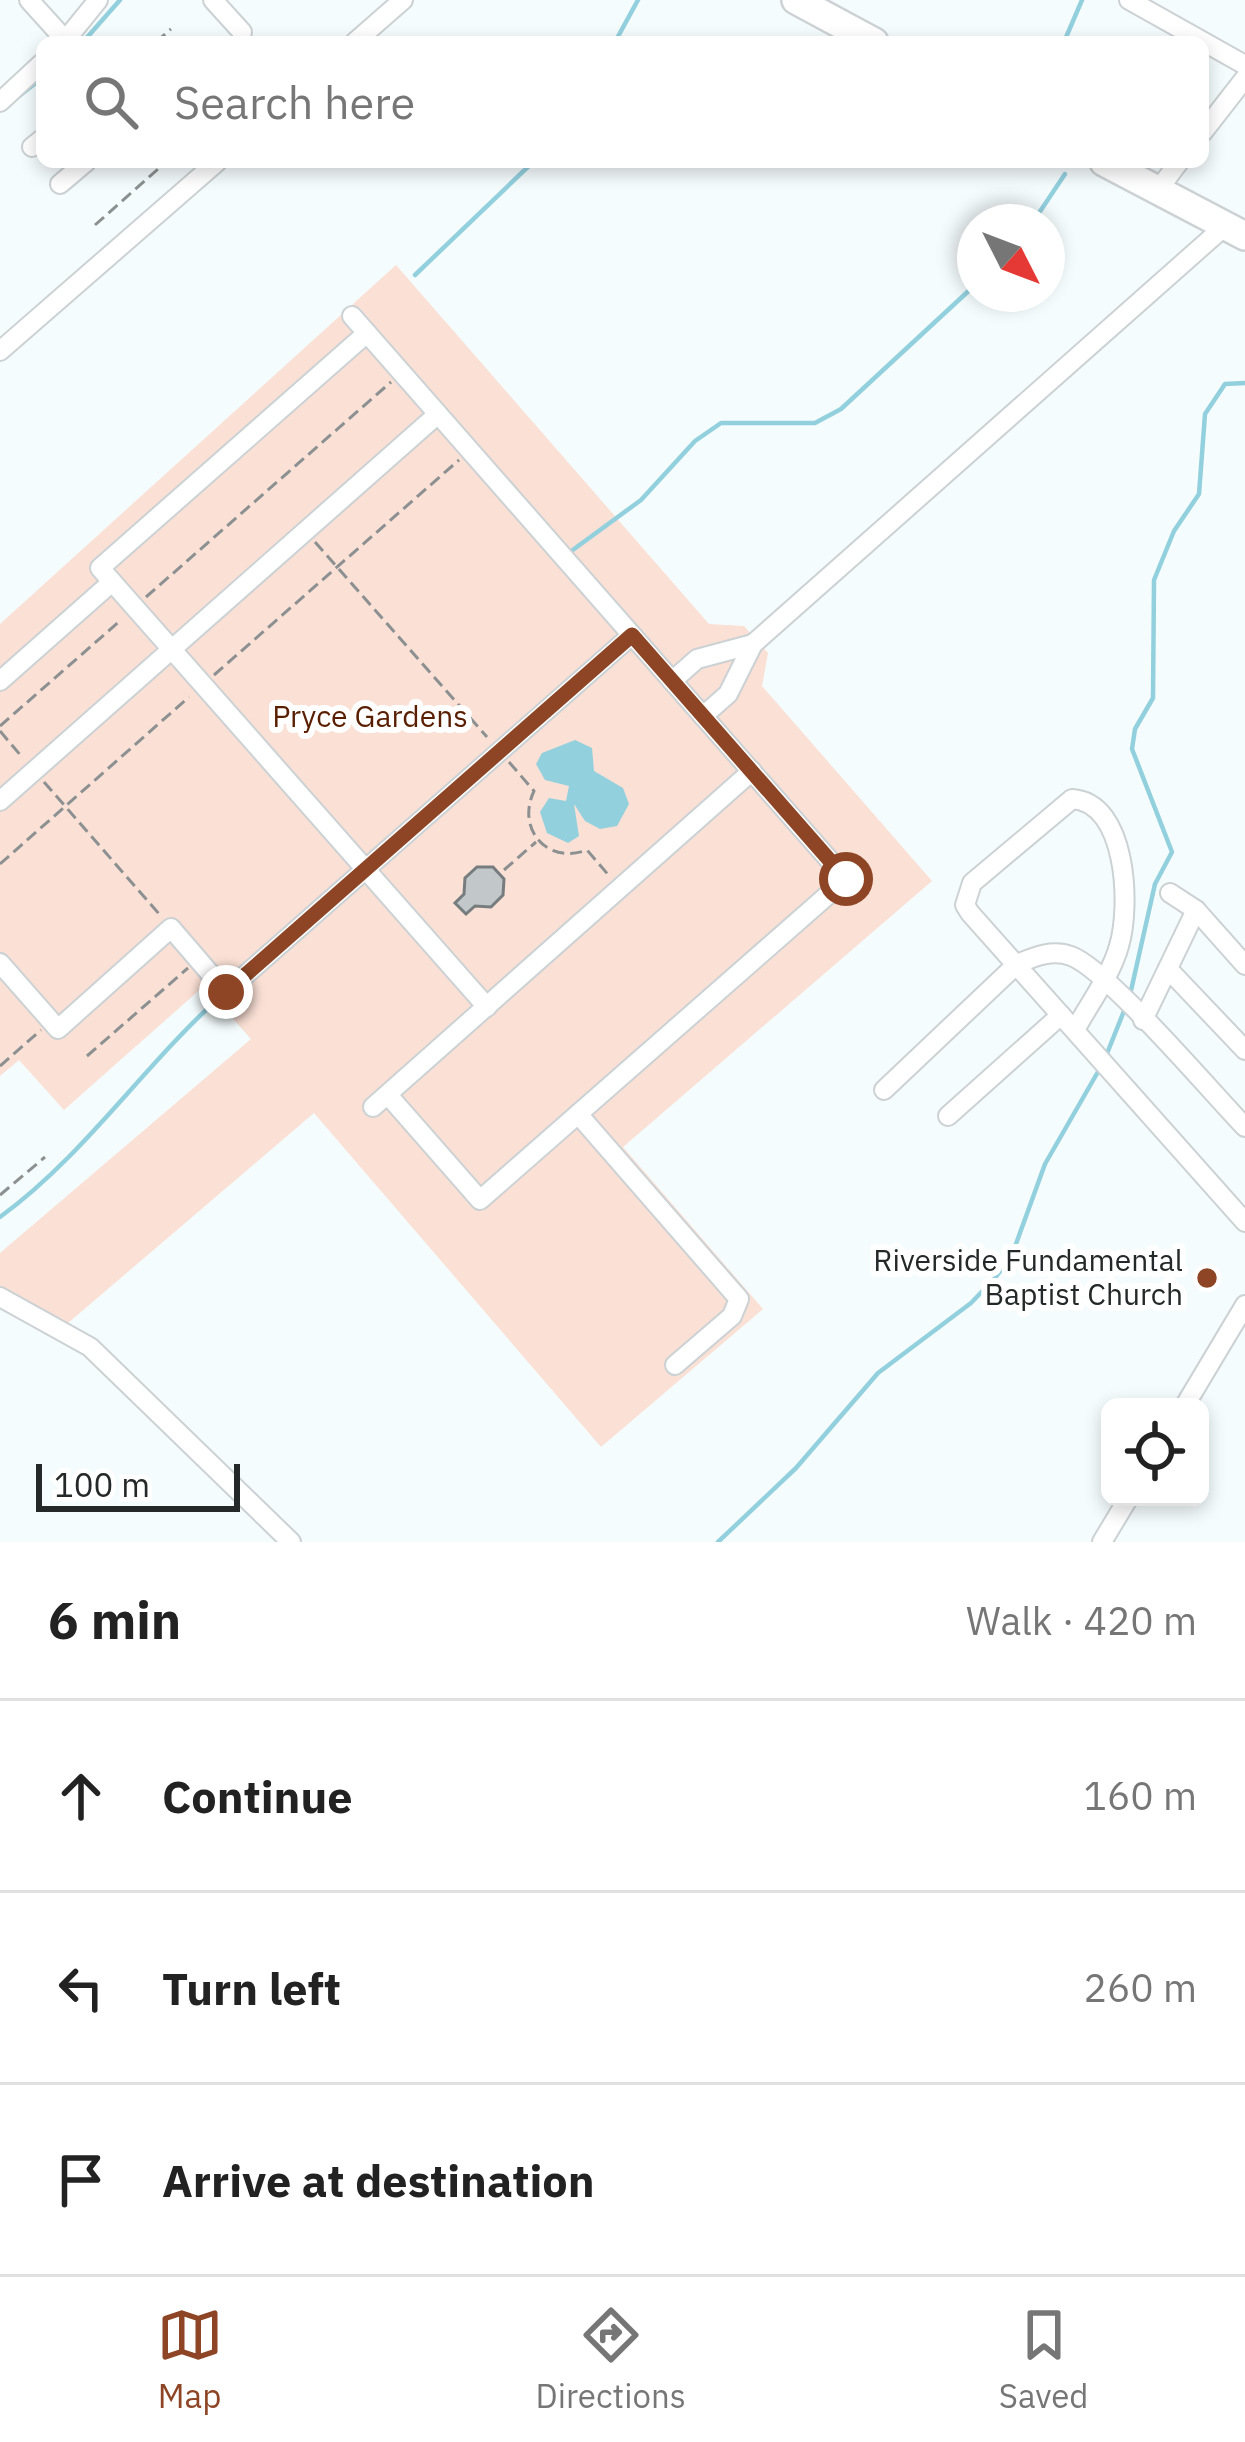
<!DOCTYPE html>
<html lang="en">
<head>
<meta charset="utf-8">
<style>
  :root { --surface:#fff; --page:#f2f2f2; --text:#222; --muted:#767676; --line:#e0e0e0; --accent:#8d4525 }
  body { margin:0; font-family:"IBM Plex Sans",sans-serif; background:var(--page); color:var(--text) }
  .controls { position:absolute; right:36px; bottom:36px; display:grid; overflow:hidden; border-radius:18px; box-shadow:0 6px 18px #0003 }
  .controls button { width:108px; height:108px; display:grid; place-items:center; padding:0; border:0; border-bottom:3px solid var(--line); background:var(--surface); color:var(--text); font:60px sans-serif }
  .compass { position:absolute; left:957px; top:204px; width:108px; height:108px; border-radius:50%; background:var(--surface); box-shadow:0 6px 18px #0003; rotate:132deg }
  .scale { position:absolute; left:36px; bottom:30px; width:204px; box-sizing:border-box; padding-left:12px; border:6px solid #252828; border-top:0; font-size:33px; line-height:42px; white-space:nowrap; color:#252828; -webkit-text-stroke:9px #fff; paint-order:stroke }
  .stop { position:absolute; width:36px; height:36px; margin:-27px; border:9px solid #8d4525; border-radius:50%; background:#fff }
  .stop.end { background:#8d4525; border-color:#fff; box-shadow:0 3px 12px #0008 }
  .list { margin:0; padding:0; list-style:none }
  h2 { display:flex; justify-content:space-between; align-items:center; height:156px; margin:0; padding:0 48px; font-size:51px }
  h2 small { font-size:39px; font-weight:400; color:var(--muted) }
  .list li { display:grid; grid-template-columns:78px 1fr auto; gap:36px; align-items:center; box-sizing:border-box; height:192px; padding:0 48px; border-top:3px solid var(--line) }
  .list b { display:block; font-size:45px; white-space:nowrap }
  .list em { font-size:39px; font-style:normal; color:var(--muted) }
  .icon { flex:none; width:66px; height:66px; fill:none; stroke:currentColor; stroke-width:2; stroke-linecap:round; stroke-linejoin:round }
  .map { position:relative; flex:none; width:1245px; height:1542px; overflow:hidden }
  .search { position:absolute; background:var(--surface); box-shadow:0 6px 18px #0003; left:36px; right:36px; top:36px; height:132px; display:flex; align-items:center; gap:30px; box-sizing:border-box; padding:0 42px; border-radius:18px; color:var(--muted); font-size:45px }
  .sheet { height:732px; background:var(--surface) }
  nav { display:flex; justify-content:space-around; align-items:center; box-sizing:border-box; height:168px; border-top:3px solid var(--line); background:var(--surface); font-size:33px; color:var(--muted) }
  nav a { display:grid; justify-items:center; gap:6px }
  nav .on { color:var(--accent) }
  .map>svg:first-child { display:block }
  .green { fill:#fae0d5 }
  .water { fill:#93d0de }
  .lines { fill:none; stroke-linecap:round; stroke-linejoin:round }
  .stream { stroke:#93d0de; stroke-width:4.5 }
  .building { fill:#c2c8c9; stroke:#777d7e; stroke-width:3 }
  .minor-casing { stroke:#ccd2d4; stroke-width:22 }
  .highway-casing { stroke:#ccd2d4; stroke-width:32 }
  .path { stroke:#8c9091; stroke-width:3; stroke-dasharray:12 6; stroke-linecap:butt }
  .minor { stroke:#fff; stroke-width:18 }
  .highway { stroke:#fff; stroke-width:27 }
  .route { stroke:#8d4525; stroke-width:15 }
  .poi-dot { fill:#8d4525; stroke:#fff; stroke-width:4.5 }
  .labels { text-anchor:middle; stroke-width:12; stroke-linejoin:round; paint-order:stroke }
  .park-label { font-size:30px; fill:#591e00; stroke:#fff }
  .poi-label { font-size:30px; fill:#252828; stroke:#fff; text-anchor:end }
</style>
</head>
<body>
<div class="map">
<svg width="1245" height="1542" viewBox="0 0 1245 1542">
  <rect width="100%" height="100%" fill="#f5fcfd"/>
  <path class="green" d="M 396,265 L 709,624 L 744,626 L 768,653 L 762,686 L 932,881 L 623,1147 L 763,1309 L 601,1447 L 314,1113 L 68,1323 L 0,1287 L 0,1253 L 251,1039 L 204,986 L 64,1110 L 19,1060 L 0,1076 L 0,624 Z"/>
  <path class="water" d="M 575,740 L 592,748 L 594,771 L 623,788 L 629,804 L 617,826 L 600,829 L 585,821 L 574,804 L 579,836 L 568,843 L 547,833 L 540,812 L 549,798 L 566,801 L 569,786 L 545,780 L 536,764 L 542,753 Z"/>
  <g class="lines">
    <g class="stream">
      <path d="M 83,42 L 120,0"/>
      <path d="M 615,42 L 638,0"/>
      <path d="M 1064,42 L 1082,0"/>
      <path d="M 14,100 L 42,78"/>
      <path d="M 1033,222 L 1065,174"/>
      <path d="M 415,275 L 533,162"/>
      <path d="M 570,552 L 641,500 L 695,441 L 721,423 L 815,423 L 841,409 L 975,285"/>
      <path d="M 1130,995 L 1155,884 L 1172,852 L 1132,749 L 1135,729 L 1153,698 L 1154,580 L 1174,531 L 1199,494 L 1205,414 L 1225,384 L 1245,383"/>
      <path d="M 1106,1056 L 1124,1011"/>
      <path d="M 0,1217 C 84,1156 143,1066 220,997"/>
      <path d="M 718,1542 L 796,1468 L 878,1373 L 971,1303 L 995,1278 L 1012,1255 L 1045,1164 L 1099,1070"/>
    </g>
  </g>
  <path class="building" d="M 477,867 L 493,867 L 504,879 L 503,895 L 491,907 L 475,906 L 466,914 L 455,903 L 464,894 L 465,878 Z"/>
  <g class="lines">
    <defs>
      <g id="minor">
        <path d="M 29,0 L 67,42"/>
        <path d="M 213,0 L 242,32"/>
        <path d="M 1129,0 L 1245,65"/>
        <path d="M 64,42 L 98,0"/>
        <path d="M 355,42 L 403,0"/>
        <path d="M 0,102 L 42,63"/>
        <path d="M 1203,132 L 1245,78"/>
        <path d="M 32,147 L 42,139"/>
        <path d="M 60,184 L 86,162"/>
        <path d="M 1158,190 L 1179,162"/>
        <path d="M 352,316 L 846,879 L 480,1200 L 388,1095"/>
        <path d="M 367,333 L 100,568 L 487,1007"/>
        <path d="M 0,351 L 217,162"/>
        <path d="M 0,681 L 112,582"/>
        <path d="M 672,681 L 697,659 L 753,644"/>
        <path d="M 703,716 L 728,694 L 753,644 L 1225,226"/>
        <path d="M 0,801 L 438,414"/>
        <path d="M 1170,893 L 1196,910 L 1245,965"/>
        <path d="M 0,963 L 58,1029 L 171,928 L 226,992 L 632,635"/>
        <path d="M 1168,969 L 1245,1050"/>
        <path d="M 1143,1020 L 1196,910"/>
        <path d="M 1075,1030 C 1089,1004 1111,975 1119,946 C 1131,906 1127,802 1072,799 L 972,883 L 965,905 L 970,913 L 1245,1222"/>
        <path d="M 884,1090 L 1017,964 C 1034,957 1052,949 1071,956 C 1107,969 1212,1093 1245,1127"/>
        <path d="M 373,1107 L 752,771"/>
        <path d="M 578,1114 L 739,1299 L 732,1316 L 675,1365"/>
        <path d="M 948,1116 L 1061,1015"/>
        <path d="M 0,1297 L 90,1347 L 291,1542"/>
        <path d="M 1184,1407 L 1245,1305"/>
        <path d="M 1102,1542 L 1129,1497"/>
      </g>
      <g id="highway">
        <path d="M 796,0 L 874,42"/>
        <path d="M 1104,162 L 1245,236"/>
      </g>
    </defs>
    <use href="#minor" class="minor-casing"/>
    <use href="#highway" class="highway-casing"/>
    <g class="path">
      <path d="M 156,42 L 171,29"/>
      <path d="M 95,225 L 166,162"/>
      <path d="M 315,542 L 487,737"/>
      <path d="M 146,597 L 391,382"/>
      <path d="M 214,675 L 459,460"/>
      <path d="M 0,726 L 121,620"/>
      <path d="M 0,731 L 22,757"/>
      <path d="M 509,762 L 534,791 C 516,829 547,865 587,850 L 611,878"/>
      <path d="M 44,782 L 160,915"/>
      <path d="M 0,864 L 189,697"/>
      <path d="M 504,870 L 536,842"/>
      <path d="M 87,1056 L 188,968"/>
      <path d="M 0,1066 L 41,1030"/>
      <path d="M 0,1195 L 45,1157"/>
    </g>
    <use href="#minor" class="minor"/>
    <use href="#highway" class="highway"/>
  </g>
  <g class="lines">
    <path class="route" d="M 226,992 L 632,635 L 846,879"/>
  </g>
  <circle class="poi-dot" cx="1207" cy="1278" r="12"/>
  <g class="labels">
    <g class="park-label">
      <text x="370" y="727">Pryce Gardens</text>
    </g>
    <g class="poi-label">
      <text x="1183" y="1271">Riverside Fundamental<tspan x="1183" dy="34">Baptist Church</tspan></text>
    </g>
  </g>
</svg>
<div class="controls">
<button><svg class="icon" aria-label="locate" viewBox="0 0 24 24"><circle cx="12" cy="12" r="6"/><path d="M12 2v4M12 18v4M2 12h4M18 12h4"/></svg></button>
</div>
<svg class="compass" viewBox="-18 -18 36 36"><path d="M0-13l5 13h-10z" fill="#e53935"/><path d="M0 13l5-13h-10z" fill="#767676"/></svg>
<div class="scale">100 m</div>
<div class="stop" style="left:846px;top:879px"></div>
<div class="stop end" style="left:226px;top:992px"></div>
<div class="search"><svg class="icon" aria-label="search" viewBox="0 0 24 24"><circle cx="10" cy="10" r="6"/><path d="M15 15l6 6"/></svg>Search here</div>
</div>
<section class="sheet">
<h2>6 min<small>Walk · 420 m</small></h2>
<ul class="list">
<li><svg class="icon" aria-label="ahead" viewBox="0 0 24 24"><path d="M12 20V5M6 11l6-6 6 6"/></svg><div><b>Continue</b></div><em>160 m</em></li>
<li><svg class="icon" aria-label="left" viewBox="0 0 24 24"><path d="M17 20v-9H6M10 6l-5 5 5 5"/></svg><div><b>Turn left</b></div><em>260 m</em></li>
<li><svg class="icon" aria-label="arrive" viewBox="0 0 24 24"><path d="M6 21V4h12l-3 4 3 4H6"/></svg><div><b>Arrive at destination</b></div></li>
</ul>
</section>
<nav>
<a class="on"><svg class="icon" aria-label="map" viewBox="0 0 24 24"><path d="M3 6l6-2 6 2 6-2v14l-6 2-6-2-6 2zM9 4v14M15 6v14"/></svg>Map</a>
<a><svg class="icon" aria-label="directions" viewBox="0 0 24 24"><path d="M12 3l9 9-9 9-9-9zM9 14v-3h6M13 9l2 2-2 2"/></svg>Directions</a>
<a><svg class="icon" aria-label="saved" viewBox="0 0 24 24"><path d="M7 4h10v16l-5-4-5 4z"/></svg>Saved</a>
</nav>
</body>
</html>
